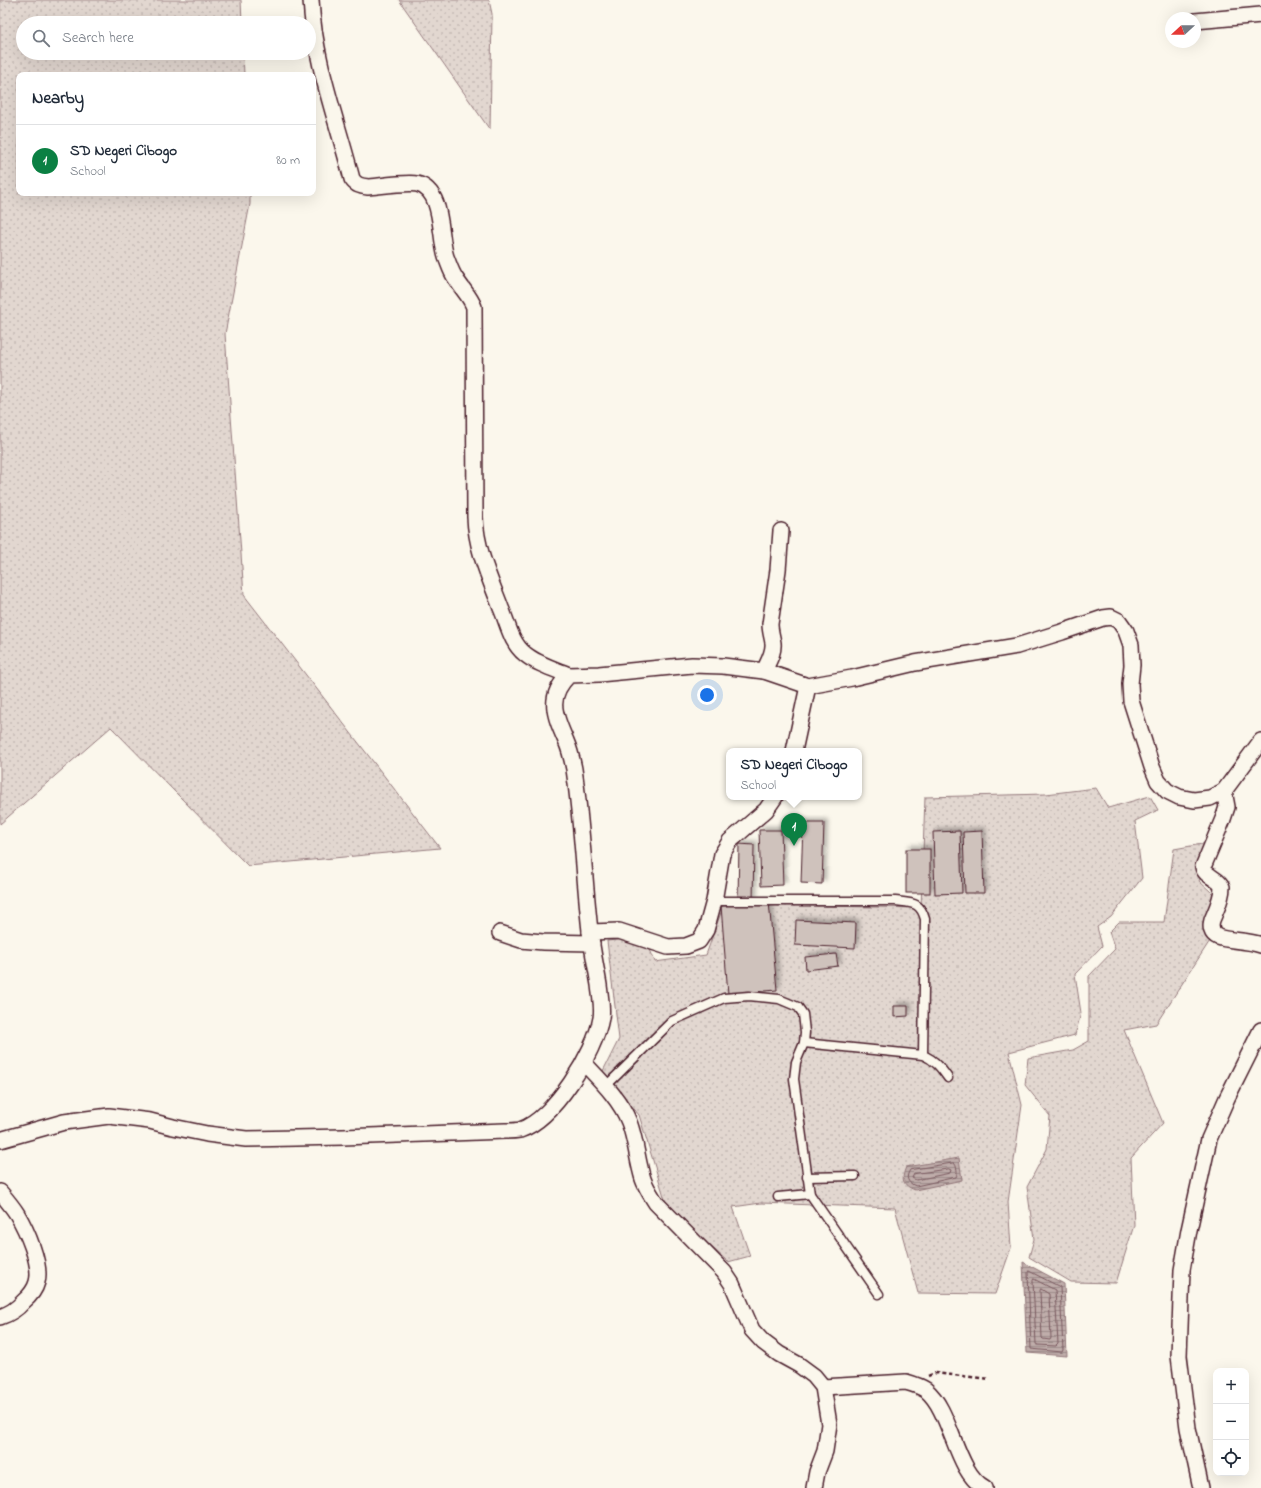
<!DOCTYPE html>
<html lang="en">
<head>
<meta charset="utf-8">
<style>
  :root { --surface:#fff; --page:#f2f2f3; --text:#1f2937; --muted:#747a83; --line:#e0e1e3; --accent:#0b8043 }
  body { margin:0; font-family:"Indie Flower",sans-serif; background:var(--page); color:var(--text) }
  .controls { position:absolute; right:12px; bottom:12px; display:grid; overflow:hidden; border-radius:8px; box-shadow:0 4px 16px #0002 }
  .controls button { width:36px; height:36px; display:grid; place-items:center; padding:0; border:0; border-bottom:1px solid var(--line); background:var(--surface); color:var(--text); font:20px sans-serif }
  .compass { position:absolute; left:1165px; top:12px; width:36px; height:36px; border-radius:50%; background:var(--surface); box-shadow:0 4px 16px #0002; rotate:249deg }
  .you { position:absolute; left:707px; top:695px; width:14px; height:14px; margin:-10px; border:3px solid #fff; border-radius:50%; background:#1a73e8; box-shadow:0 0 0 6px #1a73e833 }
  .badge { display:grid; place-items:center; width:26px; height:26px; border-radius:50%; background:var(--accent); color:#fff; font-size:13px; font-weight:700 }
  .pin { position:absolute; translate:-50% -33px; filter:drop-shadow(0 1px 2px #0008) }
  .pin::after { content:''; position:absolute; top:21px; width:14px; height:12px; background:inherit; clip-path:polygon(0 0,100% 0,50% 100%) }
  .popup { position:absolute; left:726px; top:748px; width:136px; height:52px; box-sizing:border-box; display:grid; place-content:center; border-radius:8px; background:var(--surface); filter:drop-shadow(0 1px 3px #0005); font-size:13px; white-space:nowrap; color:var(--muted) }
  .popup b { font-size:15px; color:var(--text) }
  .popup::after { content:''; position:absolute; left:50%; top:100%; margin-left:-8px; border:8px solid transparent; border-top-color:var(--surface) }
  .list { margin:0; padding:0; list-style:none }
  h2 { display:flex; justify-content:space-between; align-items:center; height:52px; margin:0; padding:0 16px; font-size:17px }
  h2 small { font-size:13px; font-weight:400; color:var(--muted) }
  .list li { display:grid; grid-template-columns:26px 1fr auto; gap:12px; align-items:center; box-sizing:border-box; height:72px; padding:0 16px; border-top:1px solid var(--line) }
  .list b { display:block; font-size:15px; white-space:nowrap }
  .list p { margin:0; font-size:13px; white-space:nowrap; color:var(--muted) }
  .list em { font-size:13px; font-style:normal; color:var(--muted) }
  .icon { flex:none; width:22px; height:22px; fill:none; stroke:currentColor; stroke-width:2; stroke-linecap:round; stroke-linejoin:round }
  .map { position:relative; flex:none; width:1261px; height:1488px; overflow:hidden }
  .search { position:absolute; background:var(--surface); box-shadow:0 4px 16px #0002; left:16px; top:16px; width:300px; height:44px; display:flex; align-items:center; gap:10px; box-sizing:border-box; padding:0 14px; border-radius:22px; color:var(--muted); font-size:15px }
  .panel { position:absolute; background:var(--surface); box-shadow:0 4px 16px #0002; left:16px; top:72px; width:300px; height:124px; border-radius:8px }
  .map>svg:first-child { display:block }
  .grass { fill:url(#grass-dots); stroke:#967b7e }
  .water { fill:url(#water-rules); stroke:#907477 }
  .lines { fill:none; stroke-linecap:round; stroke-linejoin:round }
  .shore { stroke:#79585e; stroke-width:1 }
  .building { fill:#cfc2bc; stroke:#4a1f2b; filter:url(#shadow) }
  .lane-casing { stroke:#4a1f2b; stroke-width:11 }
  .street-casing { stroke:#4a1f2b; stroke-width:18 }
  .path { stroke:#4a1f2b; stroke-width:2.5; stroke-dasharray:4 3; stroke-linecap:butt }
  .lane { stroke:#fbf7ec; stroke-width:8 }
  .street { stroke:#fbf7ec; stroke-width:15 }
</style>
</head>
<body>
<div class="map">
<svg width="1261" height="1488" viewBox="0 0 1261 1488">
  <defs>
    <pattern id="grass-dots" width="8" height="8" patternUnits="userSpaceOnUse"><rect width="8" height="8" fill="#e2d7d0"/><path d="M2 2h.1M6 6h.1" fill="none" stroke="#c3b8b3" stroke-width="1.8" stroke-linecap="round"/></pattern>
    <pattern id="water-rules" width="6" height="5" patternUnits="userSpaceOnUse"><rect width="6" height="5" fill="#bfadaa"/><path d="M0 2.5h6" fill="none" stroke="#9d8c8b"/></pattern>
    <filter id="shadow"><feDropShadow dx="3.5" dy="-3.5" stdDeviation="2" flood-color="#0004"/></filter>
  </defs>
  <rect width="100%" height="100%" fill="#fbf7ec"/>
  <filter id="ink" filterUnits="userSpaceOnUse"><feTurbulence type="fractalNoise" baseFrequency=".025" numOctaves="2"/><feDisplacementMap in="SourceGraphic" scale="8" xChannelSelector="R" yChannelSelector="G"/><feConvolveMatrix kernelMatrix="1 2 1 2 8 2 1 2 1" color-interpolation-filters="sRGB"/></filter>
  <g filter="url(#ink)">
    <g class="grass">
      <path d="M 0,0 L 241,0 L 242,23 L 23,23 L 23,53 L 243,53 L 244,75 L 19,75 L 19,193 L 250,193 L 250,204 L 225,334 L 244,595 L 440,848 L 248,866 L 111,727 L 0,824 Z"/>
      <path d="M 399,0 L 489,0 L 492,14 L 490,130 Z"/>
      <path d="M 1096,788 L 1108,808 L 1150,796 L 1158,810 L 1135,821 L 1142,878 L 1111,917 L 1097,927 L 1102,946 L 1075,974 L 1081,1013 L 1075,1035 L 1009,1052 L 1022,1105 L 1008,1202 L 1011,1248 L 995,1294 L 918,1293 L 895,1208 L 761,1203 L 733,1207 L 750,1256 L 728,1262 L 667,1206 L 639,1115 L 603,1071 L 619,1039 L 607,941 L 645,937 L 655,962 L 706,955 L 724,904 L 921,908 L 925,797 L 1046,794 Z"/>
      <path d="M 1219,841 L 1199,881 L 1222,902 L 1215,933 L 1156,1024 L 1124,1030 L 1163,1123 L 1131,1158 L 1134,1225 L 1116,1283 L 1071,1282 L 1029,1257 L 1034,1239 L 1027,1187 L 1047,1149 L 1050,1116 L 1025,1085 L 1028,1058 L 1073,1050 L 1089,1041 L 1089,976 L 1115,949 L 1109,932 L 1119,922 L 1164,922 L 1174,849 Z"/>
    </g>
    <g class="water">
      <path d="M 959,1158 L 962,1180 L 915,1190 C 902,1185 901,1179 906,1167 Z"/>
      <path d="M 1023,1262 L 1064,1284 L 1067,1356 L 1027,1353 Z"/>
    </g>
    <g class="lines">
      <g class="shore">
        <path d="M 954,1163 C 957,1165 958,1174 956,1177 L 916,1186 C 907,1183 905,1177 910,1170 Z"/>
        <path d="M 949,1169 L 951,1170 L 950,1173 L 916,1180 L 912,1178 L 914,1174 Z"/>
        <path d="M 1029,1271 L 1060,1287 L 1063,1350 L 1062,1352 L 1031,1349 L 1028,1273 Z"/>
        <path d="M 1034,1279 L 1055,1290 L 1058,1344 L 1056,1346 L 1038,1345 L 1036,1344 L 1033,1281 Z"/>
        <path d="M 1041,1289 L 1049,1294 L 1051,1338 L 1050,1340 L 1043,1339 L 1042,1338 L 1040,1291 Z"/>
      </g>
    </g>
    <g class="building">
      <path d="M 803,823 L 824,823 L 822,884 L 801,883 Z"/>
      <path d="M 759,830 L 781,830 L 783,885 L 761,886 Z"/>
      <path d="M 960,831 L 962,893 L 935,894 L 933,832 Z"/>
      <path d="M 982,831 L 984,893 L 965,893 L 963,832 Z"/>
      <path d="M 739,844 L 754,845 L 753,901 L 738,900 Z"/>
      <rect x="906" y="849" width="24" height="44"/>
      <path d="M 769,902 L 777,990 L 728,994 L 721,906 Z"/>
      <path d="M 796,920 L 856,923 L 855,948 L 795,945 Z"/>
      <path d="M 836,954 L 838,966 L 806,970 L 805,957 Z"/>
      <path d="M 894,1006 L 908,1006 L 908,1016 L 894,1017 Z"/>
    </g>
    <g class="lines">
      <defs>
        <g id="lane">
          <path d="M 714,901 L 895,901 C 911,903 920,901 925,919 L 923,1055"/>
          <path d="M 804,1043 L 923,1055 C 935,1060 941,1068 948,1078"/>
          <path d="M 606,1086 L 672,1021 L 724,998 L 749,996 L 779,999 L 798,1007 L 803,1014 L 805,1032 L 804,1043 L 796,1062 L 794,1079 L 810,1194"/>
          <path d="M 807,1177 L 855,1176"/>
          <path d="M 778,1197 L 810,1194 L 879,1294"/>
        </g>
        <g id="street">
          <path d="M 311,0 C 314,61 337,120 352,179 C 356,185 360,186 368,187 C 380,186 407,182 417,184 C 444,190 439,236 446,257 C 449,264 451,272 456,279 C 462,289 470,296 474,307 L 475,517 C 476,549 490,579 501,608 C 508,624 511,643 525,654 C 537,664 554,669 569,675"/>
          <path d="M 1195,21 L 1261,15"/>
          <path d="M 764,671 C 768,662 774,653 773,643 C 772,636 770,631 770,624 L 778,570 L 781,531"/>
          <path d="M 794,751 L 808,686"/>
          <path d="M 1224,791 L 1227,807 L 1223,819 L 1203,867 C 1205,877 1219,878 1222,887 C 1222,899 1216,910 1212,920 C 1210,927 1211,934 1218,937 C 1228,941 1248,940 1261,945"/>
          <path d="M 590,932 L 619,931 L 668,947 L 686,946 L 699,941 L 706,930 L 714,901 L 722,854 L 730,841 L 766,810 L 775,797"/>
          <path d="M 500,933 L 521,940 L 543,942 L 592,943"/>
          <path d="M 584,1063 C 600,1080 620,1099 629,1122 C 636,1140 637,1160 643,1179 C 646,1188 651,1195 656,1203 L 724,1272 L 732,1284 L 752,1330 L 763,1342 L 779,1354 L 799,1365 L 814,1376 L 823,1387 L 829,1424 L 825,1451 L 817,1472 L 814,1488"/>
          <path d="M 0,1140 L 64,1122 L 109,1116 L 150,1121 L 173,1127 L 207,1134 L 246,1139 L 343,1137 L 505,1131 C 509,1131 515,1131 520,1130 C 554,1119 595,1052 601,1018 C 603,1007 600,996 599,985 C 596,967 592,949 590,931 C 584,877 582,823 574,769 C 572,759 570,750 566,741 C 555,716 546,697 569,675 L 599,674 L 692,665 L 723,666 L 764,671 L 808,686 L 852,678 L 915,663 L 1017,646 L 1062,632 L 1103,618 L 1111,617 L 1119,621 L 1126,631 L 1131,645 L 1132,665 L 1130,684 L 1131,701 L 1152,767 L 1158,781 L 1167,791 L 1179,797 L 1194,800 L 1210,798 L 1224,791 L 1261,741"/>
          <path d="M 0,1192 C 6,1199 12,1206 17,1214 C 26,1229 42,1264 37,1282 C 35,1290 30,1296 23,1302 C 17,1309 9,1314 0,1317"/>
          <path d="M 823,1387 L 906,1382 C 913,1384 920,1386 926,1390 C 952,1411 955,1472 985,1488"/>
          <path d="M 1201,1488 L 1188,1428 L 1179,1356 L 1182,1270 L 1189,1230 L 1209,1139 L 1227,1098 L 1261,1030"/>
        </g>
      </defs>
      <use href="#lane" class="lane-casing"/>
      <use href="#street" class="street-casing"/>
      <path class="path" d="M 928,1376 L 935,1373 L 989,1379"/>
      <use href="#lane" class="lane"/>
      <use href="#street" class="street"/>
    </g>
  </g>
</svg>
<div class="controls">
<button>+</button>
<button>−</button>
<button><svg class="icon" aria-label="locate" viewBox="0 0 24 24"><circle cx="12" cy="12" r="6"/><path d="M12 2v4M12 18v4M2 12h4M18 12h4"/></svg></button>
</div>
<svg class="compass" viewBox="-18 -18 36 36"><path d="M0-13l5 13h-10z" fill="#e53935"/><path d="M0 13l5-13h-10z" fill="#747a83"/></svg>
<div class="you"></div>
<div class="pin badge" style="left:794px;top:846px">1</div>
<div class="popup"><b>SD Negeri Cibogo</b>School</div>
<div class="search"><svg class="icon" aria-label="search" viewBox="0 0 24 24"><circle cx="10" cy="10" r="6"/><path d="M15 15l6 6"/></svg>Search here</div>
<section class="panel">
<h2>Nearby<small></small></h2>
<ul class="list">
<li><span class="badge">1</span><div><b>SD Negeri Cibogo</b><p>School</p></div><em>80 m</em></li>
</ul>
</section>
</div>
</body>
</html>
